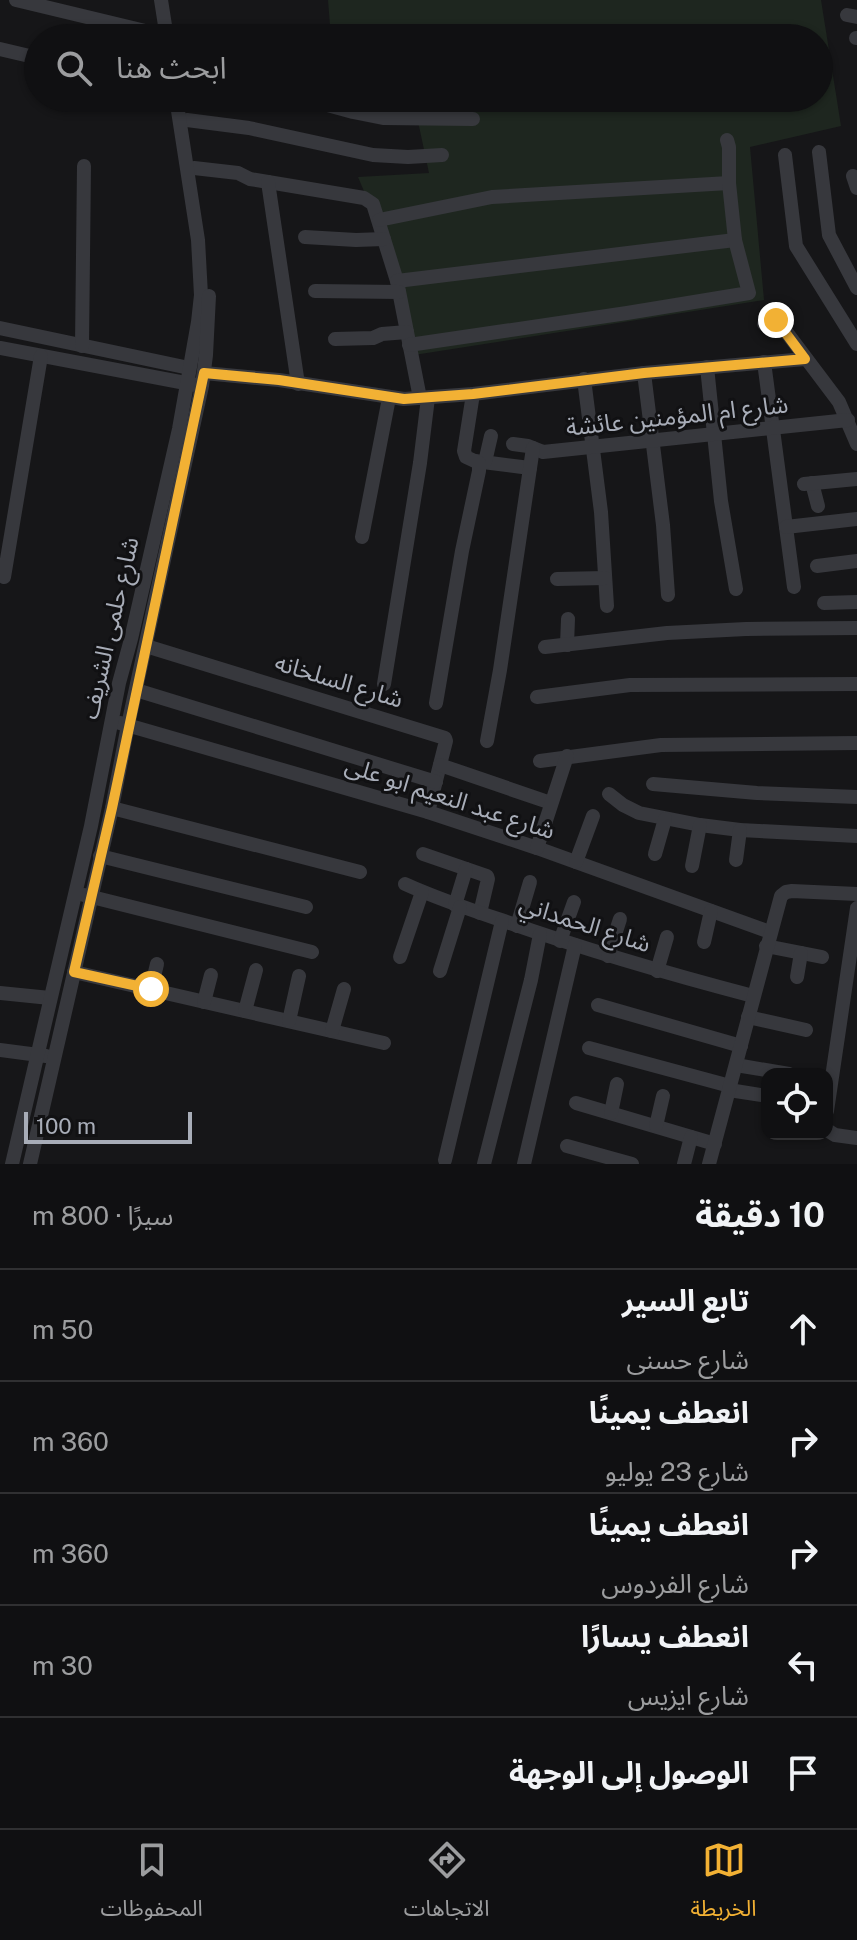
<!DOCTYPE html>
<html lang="ar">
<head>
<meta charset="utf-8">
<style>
  :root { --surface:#101012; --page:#19191b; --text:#f1f3f6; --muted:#9c9d9f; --line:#303032; --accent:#f2b134 }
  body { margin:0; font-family:"Public Sans","Noto Sans Arabic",sans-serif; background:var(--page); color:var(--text); direction:rtl }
  .controls { position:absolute; right:24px; bottom:24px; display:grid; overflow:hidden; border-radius:16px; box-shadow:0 2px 6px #0004 }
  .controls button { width:72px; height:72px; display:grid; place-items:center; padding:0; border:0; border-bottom:2px solid var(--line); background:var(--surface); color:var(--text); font:40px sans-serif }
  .scale { position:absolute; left:24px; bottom:20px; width:168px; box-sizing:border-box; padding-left:8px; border:4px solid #a8adb8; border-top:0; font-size:22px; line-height:28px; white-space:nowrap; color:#a8adb8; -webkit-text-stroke:6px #111113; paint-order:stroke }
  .stop { position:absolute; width:24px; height:24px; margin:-18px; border:6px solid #f2b134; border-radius:50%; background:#fff }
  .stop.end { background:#f2b134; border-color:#fff; box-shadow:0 2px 8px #0008 }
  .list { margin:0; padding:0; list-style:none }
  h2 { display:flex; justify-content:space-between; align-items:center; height:104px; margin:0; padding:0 32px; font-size:34px }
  h2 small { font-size:26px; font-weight:400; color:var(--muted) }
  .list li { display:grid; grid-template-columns:52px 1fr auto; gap:24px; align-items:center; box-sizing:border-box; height:112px; padding:0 32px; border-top:2px solid var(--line) }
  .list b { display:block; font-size:30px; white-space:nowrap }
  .list p { margin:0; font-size:26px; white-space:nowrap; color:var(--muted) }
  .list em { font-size:26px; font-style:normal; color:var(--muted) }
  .icon { flex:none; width:44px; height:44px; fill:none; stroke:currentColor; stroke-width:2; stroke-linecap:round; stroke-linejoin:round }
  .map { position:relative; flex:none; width:857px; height:1164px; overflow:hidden; direction:ltr }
  .search { position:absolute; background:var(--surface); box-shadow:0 2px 6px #0004; left:24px; right:24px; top:24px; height:88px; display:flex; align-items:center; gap:20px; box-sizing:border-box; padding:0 28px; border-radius:44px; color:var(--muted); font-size:30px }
  .sheet { height:664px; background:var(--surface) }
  nav { display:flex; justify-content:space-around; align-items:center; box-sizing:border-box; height:112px; border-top:2px solid var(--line); background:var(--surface); font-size:22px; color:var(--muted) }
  nav a { display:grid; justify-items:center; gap:4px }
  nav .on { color:var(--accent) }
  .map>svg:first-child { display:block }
  .green { fill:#1e261f }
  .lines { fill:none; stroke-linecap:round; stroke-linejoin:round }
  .minor { stroke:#37383d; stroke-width:14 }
  .route { stroke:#f2b134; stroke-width:10 }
  .labels { text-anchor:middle; stroke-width:6; stroke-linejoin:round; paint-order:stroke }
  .street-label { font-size:24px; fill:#a8adb8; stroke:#111113 }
</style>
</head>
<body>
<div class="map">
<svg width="857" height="1164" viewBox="0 0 857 1164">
  <rect width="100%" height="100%" fill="#161618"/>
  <path class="green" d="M 328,0 L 821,0 L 841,126 L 750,147 L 764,300 L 414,355 L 405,288 L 358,177 L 429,173 L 413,98 L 819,98 L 819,38 L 331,38 Z"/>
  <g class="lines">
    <g class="minor">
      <path d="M 16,0 L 166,36"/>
      <path d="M 161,0 L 167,38"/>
      <path d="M 847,15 L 857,17"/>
      <path d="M 856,38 L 857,38"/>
      <path d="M 0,49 L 38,58"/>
      <path d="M 302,98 L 353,112 L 383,118 L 473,119"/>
      <path d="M 187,120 L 249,128 L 373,155 L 408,157 L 442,155"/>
      <path d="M 819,152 L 829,235 L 857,288"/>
      <path d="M 785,155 L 796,246 L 857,344"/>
      <path d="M 194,168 L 238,173 L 250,179 L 364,198 L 373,204 L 397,281 L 420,398"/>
      <path d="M 853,176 L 857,188"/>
      <path d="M 268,182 L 298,384"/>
      <path d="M 379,220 L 492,197 L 729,183"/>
      <path d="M 305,237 L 356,240 L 384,239"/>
      <path d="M 397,281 L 735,240"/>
      <path d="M 315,291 L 399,292"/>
      <path d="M 764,324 L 774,320 L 778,321 L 839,402 L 857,444"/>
      <path d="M 0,328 L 189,368"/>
      <path d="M 335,339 L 373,338 L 382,334 L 407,332"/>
      <path d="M 409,345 L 627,313 L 749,293 L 735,240 L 729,183 L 729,147 L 727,140"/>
      <path d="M 82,346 L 84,166"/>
      <path d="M 0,348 L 196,385"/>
      <path d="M 764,362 L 794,587"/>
      <path d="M 707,367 L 721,501 L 736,589"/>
      <path d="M 204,373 L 279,380 L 404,399 L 473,394 L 644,373 L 805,359"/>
      <path d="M 644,373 L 663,525 L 668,595"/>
      <path d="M 584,379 L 601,512 L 607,606"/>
      <path d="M 513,444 L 528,446 L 543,452 L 848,420"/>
      <path d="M 475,461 L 530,468"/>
      <path d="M 485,462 L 491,436"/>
      <path d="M 812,483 L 818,506"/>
      <path d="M 804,484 L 857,479"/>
      <path d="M 786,527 L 857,519"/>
      <path d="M 362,537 L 389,398"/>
      <path d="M 817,566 L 857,561"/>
      <path d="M 4,577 L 41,356"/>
      <path d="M 557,579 L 605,578"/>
      <path d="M 824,603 L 857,602"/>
      <path d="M 567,645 L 568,619"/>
      <path d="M 146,646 L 445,738 L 446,741 L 428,812"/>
      <path d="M 545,647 L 667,633 L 746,629 L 857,628"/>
      <path d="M 384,684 L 420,463 L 428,398"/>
      <path d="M 136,690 L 436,782"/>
      <path d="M 537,697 L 630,685 L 857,684"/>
      <path d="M 436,703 L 462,551 L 479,471 L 479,463 L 466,457 L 464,451 L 473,394"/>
      <path d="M 120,723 L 428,812 L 537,848 L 770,932"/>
      <path d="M 487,741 L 500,670 L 533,448"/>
      <path d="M 540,761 L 661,745 L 857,743"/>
      <path d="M 440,765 L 551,803"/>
      <path d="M 653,784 L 757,793 L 857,797"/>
      <path d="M 609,794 L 623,805 L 639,813 L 700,825 L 740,830 L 857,836"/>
      <path d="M 112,808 L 360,872"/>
      <path d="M 537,848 L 567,756"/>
      <path d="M 423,854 L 487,876 L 488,879 L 480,913"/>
      <path d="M 655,854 L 665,819"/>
      <path d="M 100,856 L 306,907"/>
      <path d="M 736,860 L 740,830"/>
      <path d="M 576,862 L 593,816"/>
      <path d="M 692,866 L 700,825"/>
      <path d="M 405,884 C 438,899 471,910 504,921 C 586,950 669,974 753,996"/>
      <path d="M 84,895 L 312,952"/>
      <path d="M 455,905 L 466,869"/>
      <path d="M 517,926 L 530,882"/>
      <path d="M 560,941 L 574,902"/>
      <path d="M 704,942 L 711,911"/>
      <path d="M 766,946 L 822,957"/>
      <path d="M 608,956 L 620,919"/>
      <path d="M 400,957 L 422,892"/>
      <path d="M 440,971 L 460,907"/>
      <path d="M 657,971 L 667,937"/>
      <path d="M 74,972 L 384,1043"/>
      <path d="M 797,977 L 801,953"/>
      <path d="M 151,989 L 157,964"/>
      <path d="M 0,993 L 50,998"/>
      <path d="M 204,1002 L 211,975"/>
      <path d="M 598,1005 L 741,1046"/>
      <path d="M 245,1011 L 256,970"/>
      <path d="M 748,1017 L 806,1030"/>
      <path d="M 289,1021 L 299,976"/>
      <path d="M 332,1031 L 344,989"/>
      <path d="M 589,1048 L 730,1086"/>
      <path d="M 0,1050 L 46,1056"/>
      <path d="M 736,1065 L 789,1074"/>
      <path d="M 729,1090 L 767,1096"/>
      <path d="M 576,1103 L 715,1144"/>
      <path d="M 827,1111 L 857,908"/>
      <path d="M 611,1113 L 617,1084"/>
      <path d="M 656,1126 L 663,1096"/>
      <path d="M 827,1130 L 835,1135 L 857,1138"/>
      <path d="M 567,1146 L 632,1164"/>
      <path d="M 445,1160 L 502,921"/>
      <path d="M 12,1164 L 91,826 L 119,683 L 131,639 L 179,429 L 198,322 L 201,295 L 198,240 L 176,98"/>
      <path d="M 30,1164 L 112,808 L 128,725 L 202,386 L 206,355 L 209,296"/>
      <path d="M 484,1164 L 531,980 L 540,934"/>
      <path d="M 524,1164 L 575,945"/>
      <path d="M 684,1164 L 691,1137"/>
      <path d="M 709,1164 L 781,896 L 786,892 L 792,891 L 857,894"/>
    </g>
  </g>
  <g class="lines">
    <path class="route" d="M 151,989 L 74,972 L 112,808 L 204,373 L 279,380 L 404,399 L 473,394 L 644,373 L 805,359 L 776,320"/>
  </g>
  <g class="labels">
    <g class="street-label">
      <text transform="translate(677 416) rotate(-6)" y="8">شارع ام المؤمنين عائشة</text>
      <text transform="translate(110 628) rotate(-77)" y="8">شارع حلمى الشريف</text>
      <text transform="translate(339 681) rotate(17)" y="8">شارع السلخانه</text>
      <text transform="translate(450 798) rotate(18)" y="8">شارع عبد النعيم ابو على</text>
      <text transform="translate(585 924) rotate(18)" y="8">شارع الحمداني</text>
    </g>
  </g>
</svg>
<div class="controls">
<button><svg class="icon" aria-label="locate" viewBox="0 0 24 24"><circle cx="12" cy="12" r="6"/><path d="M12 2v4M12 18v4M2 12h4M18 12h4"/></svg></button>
</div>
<div class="scale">100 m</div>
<div class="stop" style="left:151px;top:989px"></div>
<div class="stop end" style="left:776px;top:320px"></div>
<div class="search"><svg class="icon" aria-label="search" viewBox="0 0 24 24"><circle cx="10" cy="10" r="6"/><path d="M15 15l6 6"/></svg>ابحث هنا</div>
</div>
<section class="sheet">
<h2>10 دقيقة<small>سيرًا · 800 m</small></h2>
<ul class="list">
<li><svg class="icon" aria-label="ahead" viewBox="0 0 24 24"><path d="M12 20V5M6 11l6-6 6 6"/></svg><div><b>تابع السير</b><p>شارع حسنى</p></div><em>50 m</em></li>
<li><svg class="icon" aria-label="right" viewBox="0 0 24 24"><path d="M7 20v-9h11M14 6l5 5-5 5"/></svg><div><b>انعطف يمينًا</b><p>شارع 23 يوليو</p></div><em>360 m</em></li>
<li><svg class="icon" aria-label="right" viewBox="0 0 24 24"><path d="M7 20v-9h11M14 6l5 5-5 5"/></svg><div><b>انعطف يمينًا</b><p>شارع الفردوس</p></div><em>360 m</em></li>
<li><svg class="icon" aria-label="left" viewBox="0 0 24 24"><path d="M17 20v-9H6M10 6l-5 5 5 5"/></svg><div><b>انعطف يسارًا</b><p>شارع ايزيس</p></div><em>30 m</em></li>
<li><svg class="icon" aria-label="arrive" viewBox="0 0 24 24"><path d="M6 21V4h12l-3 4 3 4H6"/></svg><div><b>الوصول إلى الوجهة</b></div></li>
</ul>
</section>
<nav>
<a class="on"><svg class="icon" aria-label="map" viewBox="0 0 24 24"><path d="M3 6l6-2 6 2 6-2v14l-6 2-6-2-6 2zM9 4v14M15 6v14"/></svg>الخريطة</a>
<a><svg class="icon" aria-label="directions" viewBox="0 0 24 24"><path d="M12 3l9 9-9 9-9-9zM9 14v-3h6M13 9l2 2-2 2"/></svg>الاتجاهات</a>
<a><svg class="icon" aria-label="saved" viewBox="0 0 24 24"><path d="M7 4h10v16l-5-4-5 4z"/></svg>المحفوظات</a>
</nav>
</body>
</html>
